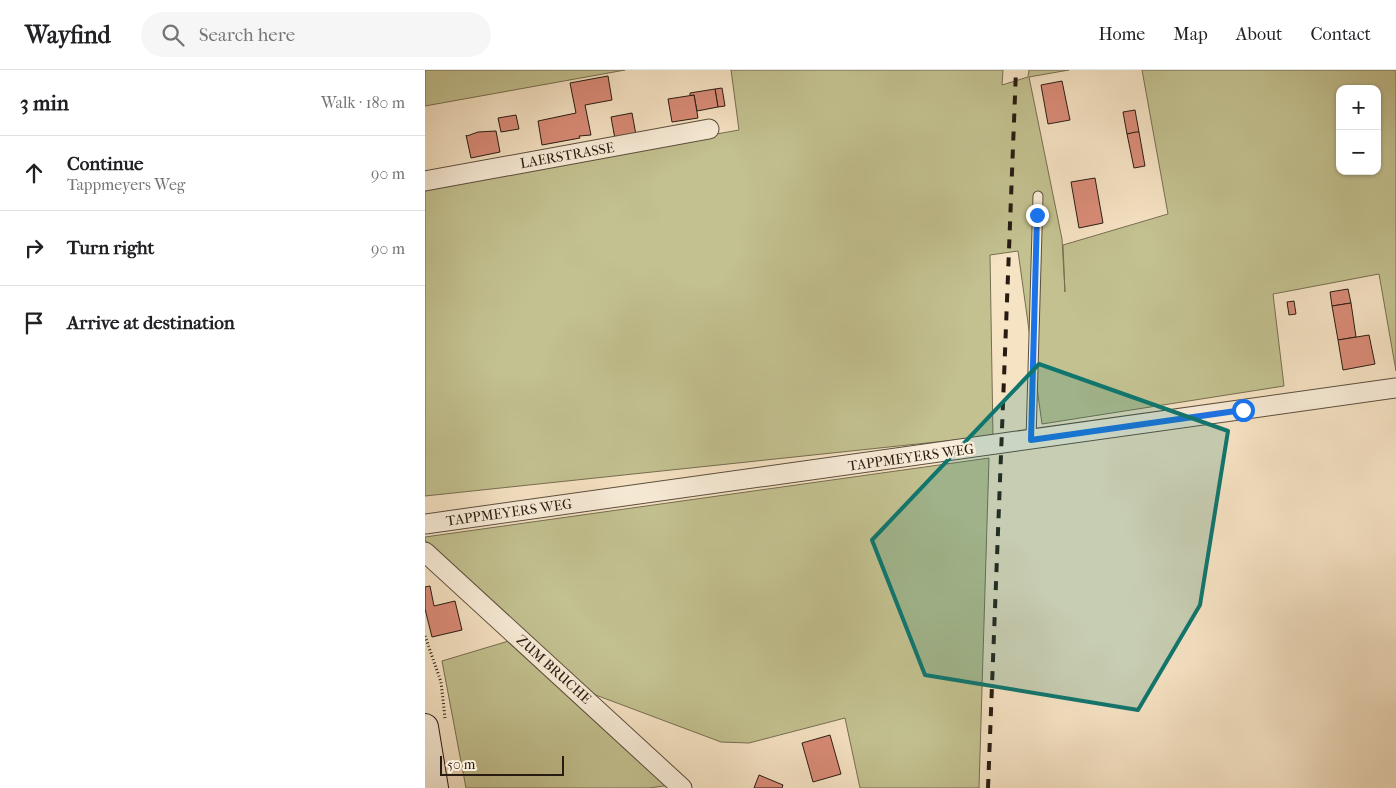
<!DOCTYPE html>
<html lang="en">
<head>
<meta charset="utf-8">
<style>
  :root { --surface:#fff; --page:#f6f6f6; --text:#202124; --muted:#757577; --line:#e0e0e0 }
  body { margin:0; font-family:"IM FELL French Canon",serif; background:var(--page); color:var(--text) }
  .controls { position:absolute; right:15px; top:15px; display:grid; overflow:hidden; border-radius:10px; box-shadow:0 1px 4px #0004 }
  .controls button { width:45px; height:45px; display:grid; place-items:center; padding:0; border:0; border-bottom:1px solid var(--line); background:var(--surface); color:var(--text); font:25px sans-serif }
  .scale { position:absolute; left:15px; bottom:12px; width:124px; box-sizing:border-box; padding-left:5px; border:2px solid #281c12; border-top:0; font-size:14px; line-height:18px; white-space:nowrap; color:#281c12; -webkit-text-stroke:4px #f9edd9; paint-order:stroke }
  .stop { position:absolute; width:15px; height:15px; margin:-11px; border:4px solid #1a73e8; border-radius:50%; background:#fff }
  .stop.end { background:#1a73e8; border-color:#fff; box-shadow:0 1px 5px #0008 }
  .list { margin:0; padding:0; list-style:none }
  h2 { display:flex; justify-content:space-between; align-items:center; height:65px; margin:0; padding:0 20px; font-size:21px }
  h2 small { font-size:16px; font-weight:400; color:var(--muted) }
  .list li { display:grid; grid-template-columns:32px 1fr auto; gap:15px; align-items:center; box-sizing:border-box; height:75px; padding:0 20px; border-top:1px solid var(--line) }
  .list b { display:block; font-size:19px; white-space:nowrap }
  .list p { margin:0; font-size:16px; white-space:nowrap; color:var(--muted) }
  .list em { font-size:16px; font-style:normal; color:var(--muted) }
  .icon { flex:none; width:28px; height:28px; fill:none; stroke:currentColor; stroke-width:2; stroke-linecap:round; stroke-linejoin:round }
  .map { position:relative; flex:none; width:971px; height:718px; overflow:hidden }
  header { display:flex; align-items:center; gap:30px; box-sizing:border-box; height:70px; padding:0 25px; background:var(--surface); border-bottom:1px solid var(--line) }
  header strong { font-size:24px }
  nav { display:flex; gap:28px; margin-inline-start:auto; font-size:18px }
  .search { width:350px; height:45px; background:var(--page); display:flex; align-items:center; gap:12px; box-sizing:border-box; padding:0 18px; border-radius:28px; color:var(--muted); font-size:19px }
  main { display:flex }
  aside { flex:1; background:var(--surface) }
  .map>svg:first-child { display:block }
  .green { fill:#c3c190; stroke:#766e51; fill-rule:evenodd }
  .building { fill:#da8c78; stroke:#281c12 }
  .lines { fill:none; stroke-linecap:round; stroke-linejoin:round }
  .service-casing { stroke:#5c4e3e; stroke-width:11 }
  .minor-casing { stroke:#5c4e3e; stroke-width:21 }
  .secondary-casing { stroke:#281c12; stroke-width:28 }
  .path { stroke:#281c12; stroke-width:3; stroke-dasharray:1 2.5; stroke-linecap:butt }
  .service { stroke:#f9edd9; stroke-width:9 }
  .minor { stroke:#f9edd9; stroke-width:19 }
  .secondary { stroke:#f9edd9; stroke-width:26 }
  .rail { stroke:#281c12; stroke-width:4; stroke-dasharray:9 9; stroke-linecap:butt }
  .route { stroke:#1a73e8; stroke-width:6 }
  .marked { fill:#0f766e; fill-opacity:0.2; stroke:#0f766e; stroke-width:4; stroke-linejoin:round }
  .labels { text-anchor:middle; stroke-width:4.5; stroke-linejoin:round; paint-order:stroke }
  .street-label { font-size:14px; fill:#281c12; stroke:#f9edd9 }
</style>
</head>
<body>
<header>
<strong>Wayfind</strong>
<div class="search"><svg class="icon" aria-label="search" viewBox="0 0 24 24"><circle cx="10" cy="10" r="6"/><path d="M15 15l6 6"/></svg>Search here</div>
<nav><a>Home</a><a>Map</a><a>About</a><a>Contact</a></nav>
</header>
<main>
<aside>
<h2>3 min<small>Walk · 180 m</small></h2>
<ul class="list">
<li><svg class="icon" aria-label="ahead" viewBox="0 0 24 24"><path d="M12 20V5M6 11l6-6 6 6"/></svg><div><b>Continue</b><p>Tappmeyers Weg</p></div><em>90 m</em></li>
<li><svg class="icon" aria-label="right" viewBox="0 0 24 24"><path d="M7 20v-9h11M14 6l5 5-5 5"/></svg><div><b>Turn right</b></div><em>90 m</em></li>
<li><svg class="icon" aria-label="arrive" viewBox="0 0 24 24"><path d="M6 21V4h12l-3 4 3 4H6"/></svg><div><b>Arrive at destination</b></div></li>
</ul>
</aside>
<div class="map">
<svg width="971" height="718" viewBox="0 0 971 718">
  <rect width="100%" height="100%" fill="#f6e3c4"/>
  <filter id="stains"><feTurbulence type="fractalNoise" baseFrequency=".004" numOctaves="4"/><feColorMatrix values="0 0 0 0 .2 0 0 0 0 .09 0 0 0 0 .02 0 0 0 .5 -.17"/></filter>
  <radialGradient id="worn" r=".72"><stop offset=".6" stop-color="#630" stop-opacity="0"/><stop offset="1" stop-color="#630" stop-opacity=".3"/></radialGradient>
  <g class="green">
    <path d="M 0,0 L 200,0 L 0,36 Z"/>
    <path d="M 306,0 L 578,0 L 577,15 L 603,7 L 604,0 L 644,0 L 604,7 L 637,169 L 640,222 L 638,175 L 743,144 L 717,0 L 971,0 L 971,301 L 954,204 L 848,224 L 859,316 L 617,354 L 593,181 L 565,185 L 568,366 L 0,426 L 0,116 L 314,60 ZM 915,19 L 952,19 L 952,101 L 915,101 Z"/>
    <path d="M 564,388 L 554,718 L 435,718 L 420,648 L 324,673 L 296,672 L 160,621 L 0,470 L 0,467 Z"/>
    <path d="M 87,570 L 246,715 L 224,718 L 41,718 L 17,591 Z"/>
  </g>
  <g class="building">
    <path d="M 183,6 L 187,30 L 160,35 L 166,65 L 154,66 L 155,68 L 117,75 L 113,51 L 151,43 L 145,13 Z"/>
    <path d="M 637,11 L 645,50 L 623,54 L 616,15 Z"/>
    <path d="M 297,18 L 300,36 L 293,37 L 290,19 Z"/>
    <path d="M 290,19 L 293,37 L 272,41 L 269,25 L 265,26 L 265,23 Z"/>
    <path d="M 269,25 L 273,48 L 247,52 L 243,29 Z"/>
    <path d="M 710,40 L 714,62 L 702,64 L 698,42 Z"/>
    <path d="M 207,43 L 211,65 L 190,69 L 186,47 Z"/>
    <path d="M 91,45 L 94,59 L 76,62 L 73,48 Z"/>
    <path d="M 71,61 L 75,82 L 46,88 L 41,65 L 42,66 L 53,62 Z"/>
    <path d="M 711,62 L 714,62 L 720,96 L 709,98 L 702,64 Z"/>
    <path d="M 670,108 L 678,153 L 654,158 L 646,112 Z"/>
    <path d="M 923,219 L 926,233 L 907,236 L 905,222 Z"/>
    <path d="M 869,231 L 871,244 L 864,245 L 862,232 Z"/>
    <path d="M 926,233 L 931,267 L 913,270 L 907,236 Z"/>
    <path d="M 944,265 L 950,294 L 918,300 L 913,270 Z"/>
    <path d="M 5,516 L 9,536 L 30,531 L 37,560 L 7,567 L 0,539 L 0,517 Z"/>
    <path d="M 405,665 L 416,704 L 388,712 L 377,673 Z"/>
    <path d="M 334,705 L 358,715 L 357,718 L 329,718 Z"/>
  </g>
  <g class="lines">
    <defs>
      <path id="service" d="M 606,369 L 613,126"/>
      <g id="minor">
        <path d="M 0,111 L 284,59"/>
        <path d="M 0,454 L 971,318"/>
        <path d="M 0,482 L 257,718"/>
      </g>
      <path id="secondary" d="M 0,657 L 10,718"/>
    </defs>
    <use href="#service" class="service-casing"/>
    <use href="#minor" class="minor-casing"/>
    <use href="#secondary" class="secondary-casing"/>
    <path class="path" d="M 0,566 L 16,612 L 20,648"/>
    <use href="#service" class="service"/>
    <use href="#minor" class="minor"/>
    <use href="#secondary" class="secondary"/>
    <path class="rail" d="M 563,718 L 591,0"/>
  </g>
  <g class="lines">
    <path class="route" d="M 612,145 L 606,370 L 818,340"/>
  </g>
  <path class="marked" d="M 614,294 L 803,361 L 775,535 L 713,640 L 500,605 L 447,470 Z"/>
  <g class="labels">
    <g class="street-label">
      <text transform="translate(142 85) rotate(-10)" y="5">LAERSTRASSE</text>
      <text transform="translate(486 387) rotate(-8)" y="5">TAPPMEYERS WEG</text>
      <text transform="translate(84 442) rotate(-8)" y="5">TAPPMEYERS WEG</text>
      <text transform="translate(129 599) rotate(42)" y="5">ZUM BRUCHE</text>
    </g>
  </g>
  <rect width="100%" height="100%" filter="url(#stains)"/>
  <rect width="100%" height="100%" fill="url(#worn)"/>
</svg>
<div class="controls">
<button>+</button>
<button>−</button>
</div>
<div class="scale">50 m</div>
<div class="stop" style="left:818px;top:340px"></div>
<div class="stop end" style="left:612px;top:145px"></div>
</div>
</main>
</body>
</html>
